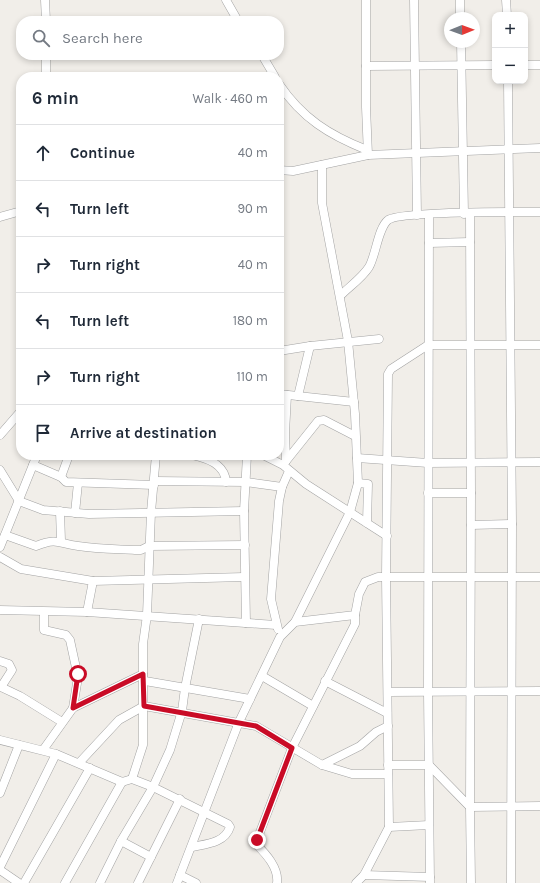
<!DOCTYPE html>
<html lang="en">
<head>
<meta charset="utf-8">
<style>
  :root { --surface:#fff; --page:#f6f6f7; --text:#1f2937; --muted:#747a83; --line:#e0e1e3 }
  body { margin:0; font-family:Karla,sans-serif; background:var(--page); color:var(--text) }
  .controls { position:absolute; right:12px; top:12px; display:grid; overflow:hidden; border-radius:8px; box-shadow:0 2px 6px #0003 }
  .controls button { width:36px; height:36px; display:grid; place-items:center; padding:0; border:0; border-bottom:1px solid var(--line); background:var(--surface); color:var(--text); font:20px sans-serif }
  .compass { position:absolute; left:444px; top:12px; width:36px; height:36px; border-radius:50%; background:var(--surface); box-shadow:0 2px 6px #0003; rotate:89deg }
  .stop { position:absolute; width:12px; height:12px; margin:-9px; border:3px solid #c90b26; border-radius:50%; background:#fff }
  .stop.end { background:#c90b26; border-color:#fff; box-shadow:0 1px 4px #0008 }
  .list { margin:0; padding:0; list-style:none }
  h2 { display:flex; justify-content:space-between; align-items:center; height:52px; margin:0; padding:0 16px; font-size:17px }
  h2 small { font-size:13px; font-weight:400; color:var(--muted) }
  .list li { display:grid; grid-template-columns:26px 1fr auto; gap:12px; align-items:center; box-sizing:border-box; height:56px; padding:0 16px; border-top:1px solid var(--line) }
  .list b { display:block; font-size:15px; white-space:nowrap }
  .list em { font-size:13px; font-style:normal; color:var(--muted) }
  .icon { flex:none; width:22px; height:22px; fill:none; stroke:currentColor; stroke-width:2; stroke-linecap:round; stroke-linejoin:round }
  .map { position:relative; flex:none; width:540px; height:883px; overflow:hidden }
  .search { position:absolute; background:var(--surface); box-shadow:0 2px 6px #0003; left:16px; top:16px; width:268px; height:44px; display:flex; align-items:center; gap:10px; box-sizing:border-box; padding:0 14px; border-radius:16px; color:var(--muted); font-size:15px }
  .panel { position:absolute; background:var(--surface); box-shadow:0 2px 6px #0003; left:16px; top:72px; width:268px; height:388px; border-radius:16px }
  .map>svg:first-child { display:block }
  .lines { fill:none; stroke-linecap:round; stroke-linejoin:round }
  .minor-casing { stroke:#a3a3a3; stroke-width:9 }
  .minor { stroke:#fff; stroke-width:8 }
  .route { stroke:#c90b26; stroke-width:5 }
</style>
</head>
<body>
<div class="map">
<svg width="540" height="883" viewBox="0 0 540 883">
  <rect width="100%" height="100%" fill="#f1eee9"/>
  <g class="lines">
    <defs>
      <g id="minor">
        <path d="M 45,0 L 46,21"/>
        <path d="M 226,0 L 238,21"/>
        <path d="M 366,0 L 366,107 L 368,155"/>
        <path d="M 414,0 L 417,215"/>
        <path d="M 460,0 L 460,18"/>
        <path d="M 506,0 L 507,15"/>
        <path d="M 461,42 L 464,214"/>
        <path d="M 262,55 L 275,77"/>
        <path d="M 525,65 L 540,65"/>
        <path d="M 366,66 L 495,65"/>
        <path d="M 46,77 L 46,55"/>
        <path d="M 508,81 L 512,524 L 511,883"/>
        <path d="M 279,84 C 302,118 329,135 367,150"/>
        <path d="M 279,170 L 293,171 L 368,155 L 540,148"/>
        <path d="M 470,214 L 471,493 L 470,807 L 471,883"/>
        <path d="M 429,215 L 428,692 L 430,883"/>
        <path d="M 0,217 L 21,211"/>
        <path d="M 429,243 L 470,242"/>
        <path d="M 341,295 C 350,286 362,278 369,267 C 376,255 378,228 388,220 C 400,211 517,212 540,212"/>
        <path d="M 279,351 L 310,346 L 379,339"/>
        <path d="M 279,394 L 354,402"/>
        <path d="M 298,396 L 310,346"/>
        <path d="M 0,435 L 21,411"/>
        <path d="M 122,455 L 155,455"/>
        <path d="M 192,455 C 207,458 225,464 226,482"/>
        <path d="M 263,455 L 283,465 L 306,484 L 387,536"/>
        <path d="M 357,458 L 428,463 L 540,462"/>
        <path d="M 286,461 L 318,421 L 324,420 L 355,436"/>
        <path d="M 284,463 L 286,461 L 285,433 L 287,395"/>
        <path d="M 33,465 L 61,477 L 66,482 L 154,485"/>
        <path d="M 0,470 L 19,501 L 43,510 L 89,514 L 244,511"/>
        <path d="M 61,477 L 69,455"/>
        <path d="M 155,481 L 246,482 L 282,487"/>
        <path d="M 358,483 L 368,484 L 367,523"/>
        <path d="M 428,493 L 471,493"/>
        <path d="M 60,511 L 61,541"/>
        <path d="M 75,513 L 78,483"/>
        <path d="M 471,525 L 512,524"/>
        <path d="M 5,535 L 36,546 C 59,537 58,544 78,546 C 97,549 116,549 135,550 L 141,550 L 149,546 L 245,545"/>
        <path d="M 0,547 L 37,455"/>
        <path d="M 0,557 L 21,569 L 93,581 L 244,577"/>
        <path d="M 0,610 L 87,612 L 276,625"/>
        <path d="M 44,612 L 44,630 L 66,635 L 70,640 L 78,677 L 73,708"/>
        <path d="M 87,612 L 93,581"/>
        <path d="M 295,622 L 350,512 L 358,483 L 355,414 L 348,341 L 322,203 L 322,165"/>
        <path d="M 246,623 L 244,511 L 247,455"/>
        <path d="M 278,629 L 271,599 L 279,501 L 282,487 L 289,471"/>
        <path d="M 0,661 L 9,664 L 12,670 L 1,687 L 20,696 L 62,722"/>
        <path d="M 262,676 L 313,706"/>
        <path d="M 145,681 L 250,699"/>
        <path d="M 325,681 L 387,713"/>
        <path d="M 388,692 L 540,691"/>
        <path d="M 0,740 L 56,754 L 122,782 L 132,779 L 153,787 L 228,824 L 230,827 C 225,843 206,844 192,847"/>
        <path d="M 43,750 L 73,708 L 143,674"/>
        <path d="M 79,763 L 119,720 L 144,706 L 256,726 L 322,765 L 352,774 L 388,774"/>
        <path d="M 322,765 L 360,746 L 376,732 L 388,726"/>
        <path d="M 388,765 L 429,765 L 470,807 L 540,806"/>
        <path d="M 132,779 L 143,745 L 143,644 L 147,615 L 151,512 L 156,455"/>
        <path d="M 0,793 L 19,745"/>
        <path d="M 429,825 L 389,827 L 386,577 L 388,374 L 391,369 L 428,345 L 540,345"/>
        <path d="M 121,841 L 151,857"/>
        <path d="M 0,867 L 56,754"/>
        <path d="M 0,870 L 19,883"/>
        <path d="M 180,875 L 196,883"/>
        <path d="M 364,875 L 430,877"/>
        <path d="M 24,883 L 90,768"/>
        <path d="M 65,883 L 122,782"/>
        <path d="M 100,883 L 121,841 L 153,787 L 170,750 L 182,711 L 185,688 L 199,619"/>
        <path d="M 138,883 L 180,799"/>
        <path d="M 177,883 L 239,722 L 280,637 L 295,622 L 355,615 L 359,594 L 365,582 L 378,577 L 540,577"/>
        <path d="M 277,883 C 279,868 266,854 256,844 L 257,840 L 292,748 L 355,624 L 355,615"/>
        <path d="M 356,883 L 364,875 L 389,827"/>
      </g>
    </defs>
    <use href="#minor" class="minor-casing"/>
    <use href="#minor" class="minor"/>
  </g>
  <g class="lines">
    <path class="route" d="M 78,674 L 73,708 L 143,674 L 144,706 L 256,726 L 292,748 L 257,840"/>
  </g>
</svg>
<div class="controls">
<button>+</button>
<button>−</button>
</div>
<svg class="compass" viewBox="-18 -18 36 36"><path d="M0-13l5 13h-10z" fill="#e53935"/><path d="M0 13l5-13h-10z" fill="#747a83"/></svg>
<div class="stop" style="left:78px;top:674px"></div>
<div class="stop end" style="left:257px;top:840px"></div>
<div class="search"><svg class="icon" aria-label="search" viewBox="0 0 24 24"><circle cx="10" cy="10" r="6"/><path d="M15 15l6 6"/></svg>Search here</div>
<section class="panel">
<h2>6 min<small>Walk · 460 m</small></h2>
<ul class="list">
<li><svg class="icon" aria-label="ahead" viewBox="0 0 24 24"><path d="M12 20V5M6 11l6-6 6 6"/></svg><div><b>Continue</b></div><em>40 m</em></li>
<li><svg class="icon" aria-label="left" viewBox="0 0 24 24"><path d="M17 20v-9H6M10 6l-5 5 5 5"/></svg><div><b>Turn left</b></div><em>90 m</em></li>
<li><svg class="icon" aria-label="right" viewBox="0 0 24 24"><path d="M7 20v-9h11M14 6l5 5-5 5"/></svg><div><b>Turn right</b></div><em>40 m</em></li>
<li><svg class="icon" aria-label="left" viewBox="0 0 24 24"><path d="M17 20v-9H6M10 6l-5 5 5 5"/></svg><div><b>Turn left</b></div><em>180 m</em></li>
<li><svg class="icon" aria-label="right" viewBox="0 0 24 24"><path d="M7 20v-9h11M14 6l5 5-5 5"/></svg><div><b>Turn right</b></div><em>110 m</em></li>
<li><svg class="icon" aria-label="arrive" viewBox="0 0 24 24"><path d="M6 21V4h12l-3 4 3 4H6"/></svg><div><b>Arrive at destination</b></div></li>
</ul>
</section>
</div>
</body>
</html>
